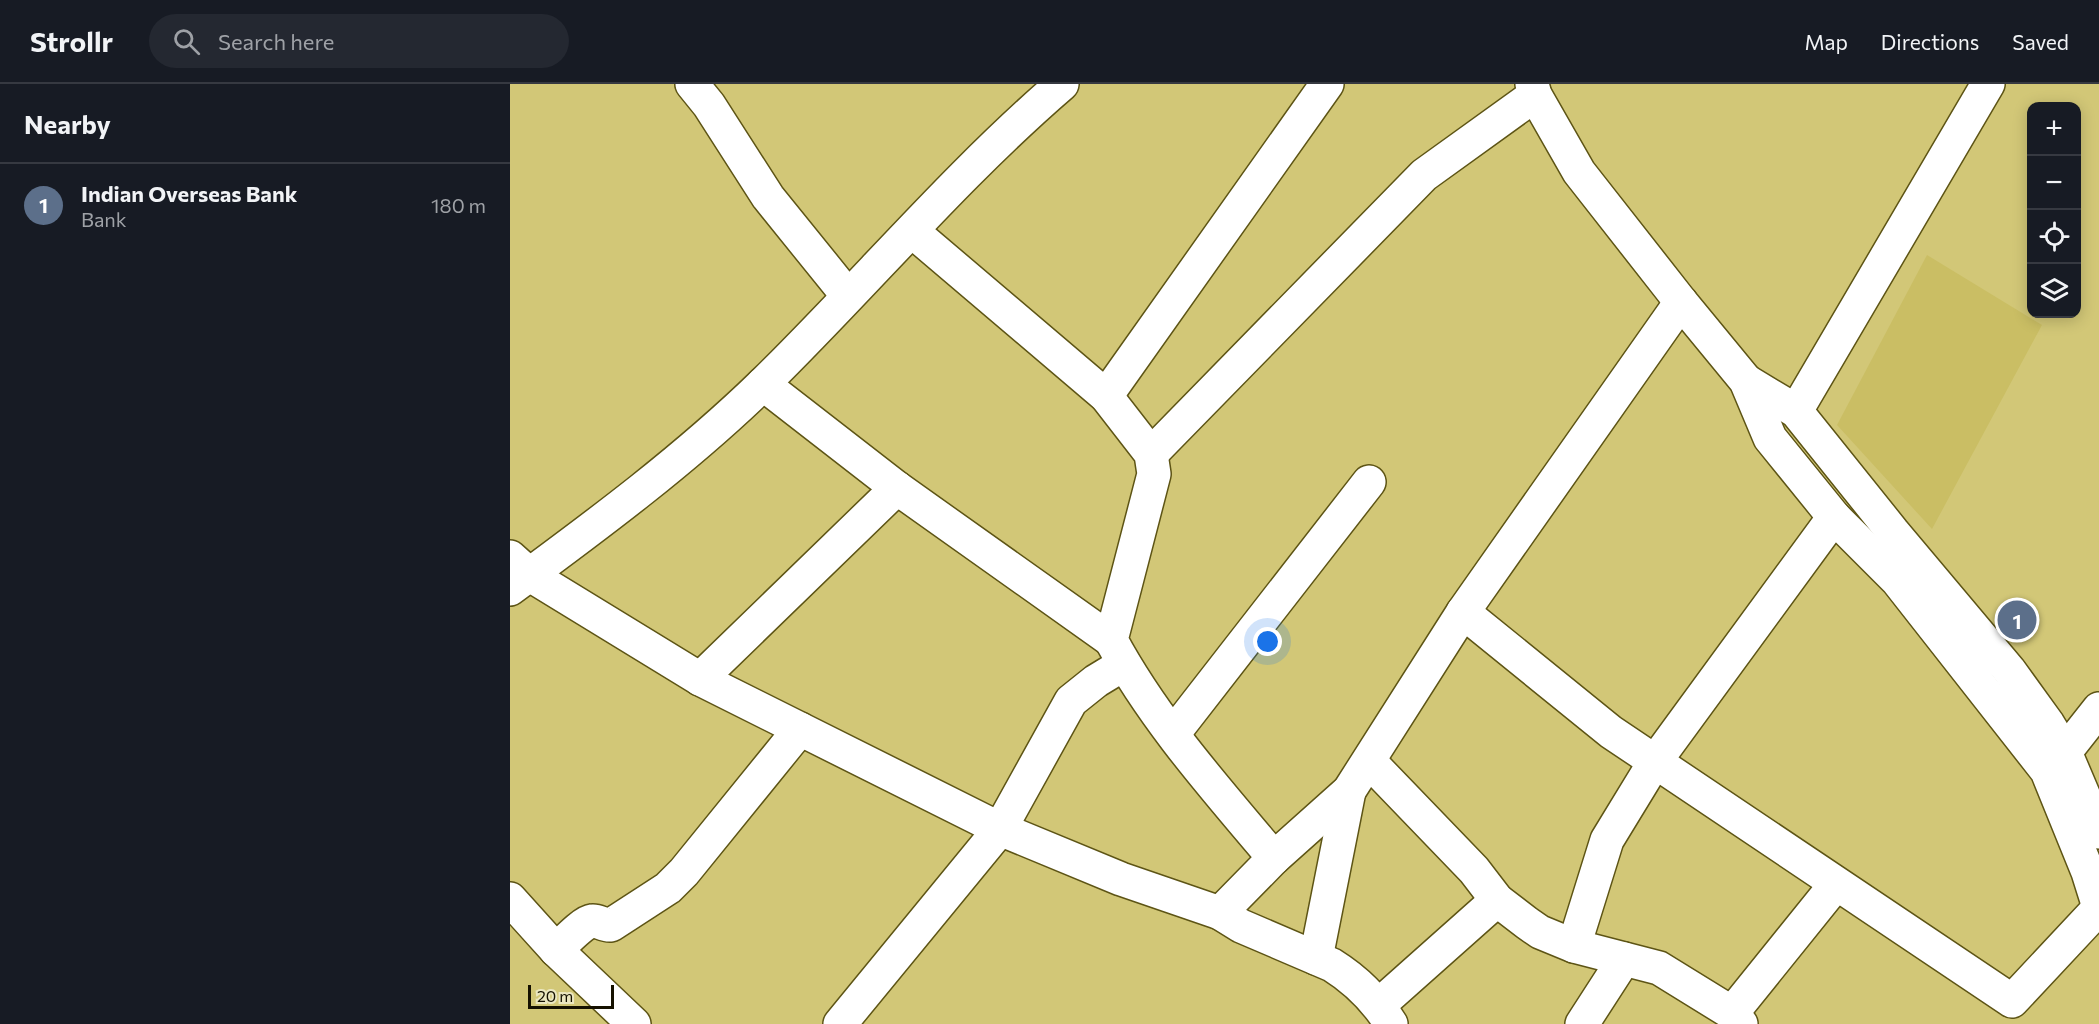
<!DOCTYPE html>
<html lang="en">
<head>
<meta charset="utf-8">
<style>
  :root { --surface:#171b24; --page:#242831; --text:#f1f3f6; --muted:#9ea1a6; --line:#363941; --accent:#ada9e1 }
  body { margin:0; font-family:Commissioner,sans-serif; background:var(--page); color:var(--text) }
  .controls { position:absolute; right:18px; top:18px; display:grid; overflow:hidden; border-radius:12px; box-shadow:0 3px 15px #0003 }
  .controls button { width:54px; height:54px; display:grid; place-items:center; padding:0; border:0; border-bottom:2px solid var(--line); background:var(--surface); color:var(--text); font:30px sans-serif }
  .scale { position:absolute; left:18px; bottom:15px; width:86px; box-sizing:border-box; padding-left:6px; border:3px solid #151100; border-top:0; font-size:16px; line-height:21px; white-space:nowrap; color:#151100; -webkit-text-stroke:4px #ebe7c0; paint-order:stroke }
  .you { position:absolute; left:758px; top:558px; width:21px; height:21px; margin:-15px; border:4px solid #fff; border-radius:50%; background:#1a73e8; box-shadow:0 0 0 9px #1a73e833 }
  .badge { display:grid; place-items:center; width:39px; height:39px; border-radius:50%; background:var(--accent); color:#fff; font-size:20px; font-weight:700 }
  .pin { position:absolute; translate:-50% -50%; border:3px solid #fff; box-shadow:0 2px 6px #0006 }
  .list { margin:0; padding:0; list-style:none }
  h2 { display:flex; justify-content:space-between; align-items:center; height:78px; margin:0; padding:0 24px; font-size:26px }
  h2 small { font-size:20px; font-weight:400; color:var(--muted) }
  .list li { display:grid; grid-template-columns:39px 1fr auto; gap:18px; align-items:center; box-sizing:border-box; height:84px; padding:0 24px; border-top:2px solid var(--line) }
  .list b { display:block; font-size:22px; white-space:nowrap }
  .list p { margin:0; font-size:20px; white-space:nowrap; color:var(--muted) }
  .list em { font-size:20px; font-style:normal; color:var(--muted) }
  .icon { flex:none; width:33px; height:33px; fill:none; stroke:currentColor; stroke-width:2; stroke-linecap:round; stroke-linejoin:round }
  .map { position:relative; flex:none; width:1589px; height:940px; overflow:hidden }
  header { display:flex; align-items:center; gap:36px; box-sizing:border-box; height:84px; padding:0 30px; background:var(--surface); border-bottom:2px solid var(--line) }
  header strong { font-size:28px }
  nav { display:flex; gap:33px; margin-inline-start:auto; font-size:21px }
  .search { width:420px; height:54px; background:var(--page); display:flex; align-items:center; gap:15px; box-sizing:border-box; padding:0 21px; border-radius:33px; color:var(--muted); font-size:22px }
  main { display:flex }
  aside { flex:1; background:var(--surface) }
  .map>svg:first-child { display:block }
  .built { fill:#cabe64 }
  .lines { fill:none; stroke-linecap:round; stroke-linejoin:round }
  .street-casing { stroke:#5d5415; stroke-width:36 }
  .secondary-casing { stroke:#5d5415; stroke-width:36 }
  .street { stroke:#fff; stroke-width:33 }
  .secondary { stroke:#fff; stroke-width:33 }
</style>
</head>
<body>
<header>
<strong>Strollr</strong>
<div class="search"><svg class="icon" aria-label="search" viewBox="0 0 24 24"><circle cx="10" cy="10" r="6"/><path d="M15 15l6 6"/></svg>Search here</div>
<nav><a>Map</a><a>Directions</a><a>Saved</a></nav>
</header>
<main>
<aside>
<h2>Nearby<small></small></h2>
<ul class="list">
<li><span class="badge" style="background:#5c6f8a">1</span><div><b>Indian Overseas Bank</b><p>Bank</p></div><em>180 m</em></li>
</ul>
</aside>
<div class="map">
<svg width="1589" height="940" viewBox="0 0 1589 940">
  <rect width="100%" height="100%" fill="#d2c777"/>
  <path class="built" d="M 1417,171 L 1532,241 L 1422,445 L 1327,341 Z"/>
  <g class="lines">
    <defs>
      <g id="street">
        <path d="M 182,0 L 199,21 L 258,113 L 338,212"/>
        <path d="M 402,147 L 596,312 L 641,370 L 644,390 L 601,556 C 644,636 706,705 764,774"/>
        <path d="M 253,300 L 387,404 L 601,556"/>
        <path d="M 596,312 L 817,0"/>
        <path d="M 1286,327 L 1478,0"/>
        <path d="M 641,370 L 914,91 L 1025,11"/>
        <path d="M 0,473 L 20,491"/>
        <path d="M 953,528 L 1101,648 L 1502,917 L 1589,824"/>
        <path d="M 190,595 L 387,404"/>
        <path d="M 663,650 L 859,398"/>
        <path d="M 1555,668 L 1589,625"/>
        <path d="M 859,677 L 964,786 L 987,816 L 1017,839 L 1030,848 L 1064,862 L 1149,884 L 1222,929 L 1231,940"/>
        <path d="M 0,815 L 46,866 L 124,940"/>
        <path d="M 710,829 L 764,774 L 839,707 L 953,528 L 1171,218"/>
        <path d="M 1064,862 L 1097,756 L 1144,679 L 1324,433"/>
        <path d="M 46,866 C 53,860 73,838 82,837 C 88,836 94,842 101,841 L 158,804 L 174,788 L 290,645"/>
        <path d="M 806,874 L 839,707"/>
        <path d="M 869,921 L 987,816"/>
        <path d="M 1222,929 L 1326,800"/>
        <path d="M 330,940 L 490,745 L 561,617 L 586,597 L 614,580"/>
        <path d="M 1072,940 L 1114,875"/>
      </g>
      <g id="secondary">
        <path d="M 1022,0 L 1025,11 L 1069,88 L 1171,218 L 1236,297 L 1260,354 L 1324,433 L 1387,496 L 1537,687 L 1578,788 L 1589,823"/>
        <path d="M 1236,297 L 1286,327 L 1383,448 L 1499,586 L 1538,640 L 1555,668 L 1589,748"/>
        <path d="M 20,491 L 190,595 L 490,745 L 611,795 L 710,829 L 731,842 L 822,881 C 846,896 866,916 881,940"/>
        <path d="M 0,505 C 87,441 176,375 254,299 C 354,201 445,92 552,0"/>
      </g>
    </defs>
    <use href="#street" class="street-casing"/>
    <use href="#secondary" class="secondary-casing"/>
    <use href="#street" class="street"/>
    <use href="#secondary" class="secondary"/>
  </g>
</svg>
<div class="controls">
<button>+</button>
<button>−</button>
<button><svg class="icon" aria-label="locate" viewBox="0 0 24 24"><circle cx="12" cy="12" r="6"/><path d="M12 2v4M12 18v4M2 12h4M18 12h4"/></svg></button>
<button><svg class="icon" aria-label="layers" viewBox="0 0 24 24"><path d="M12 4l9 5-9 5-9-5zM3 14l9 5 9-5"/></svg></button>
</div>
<div class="scale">20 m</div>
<div class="you"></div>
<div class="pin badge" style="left:1507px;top:536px;background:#5c6f8a">1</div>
</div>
</main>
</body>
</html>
